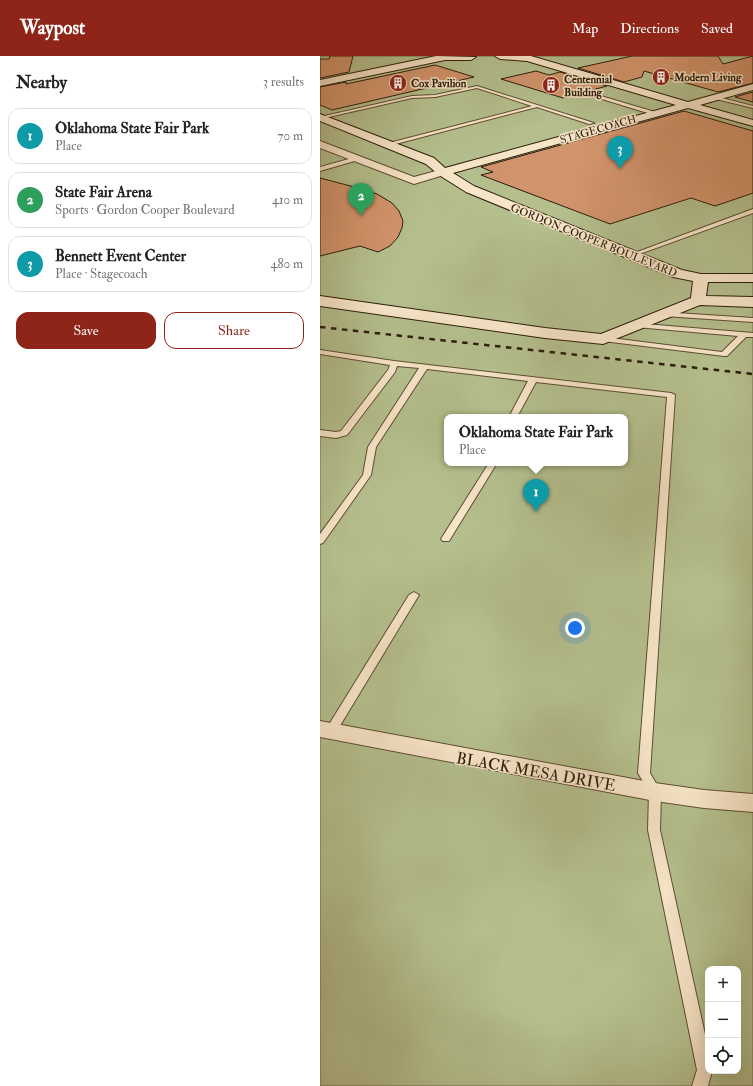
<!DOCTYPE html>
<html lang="en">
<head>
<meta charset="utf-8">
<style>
  :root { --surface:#fff; --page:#f6f6f6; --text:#222; --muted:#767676; --line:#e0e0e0; --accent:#8f2418 }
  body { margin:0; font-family:"IM FELL Double Pica",serif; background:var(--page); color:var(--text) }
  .controls { position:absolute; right:12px; bottom:12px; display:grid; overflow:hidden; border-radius:8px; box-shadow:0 4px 16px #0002 }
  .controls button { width:36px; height:36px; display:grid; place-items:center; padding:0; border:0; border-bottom:1px solid var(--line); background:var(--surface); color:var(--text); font:20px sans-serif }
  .you { position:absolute; left:255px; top:572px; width:14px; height:14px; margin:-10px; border:3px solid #fff; border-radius:50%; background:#1a73e8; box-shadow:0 0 0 6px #1a73e833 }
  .badge { display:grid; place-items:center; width:26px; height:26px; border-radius:50%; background:var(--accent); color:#fff; font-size:13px; font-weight:700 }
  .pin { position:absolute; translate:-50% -33px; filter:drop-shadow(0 1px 2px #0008) }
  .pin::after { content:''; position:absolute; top:21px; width:14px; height:12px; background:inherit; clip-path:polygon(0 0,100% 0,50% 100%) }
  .popup { position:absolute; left:124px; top:358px; width:184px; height:52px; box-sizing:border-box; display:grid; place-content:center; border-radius:8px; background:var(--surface); filter:drop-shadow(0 1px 3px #0005); font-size:13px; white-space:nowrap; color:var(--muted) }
  .popup b { font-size:15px; color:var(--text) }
  .popup::after { content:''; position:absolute; left:50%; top:100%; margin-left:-8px; border:8px solid transparent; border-top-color:var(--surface) }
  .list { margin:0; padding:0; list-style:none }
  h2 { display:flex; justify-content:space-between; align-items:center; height:52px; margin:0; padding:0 16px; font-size:17px }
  h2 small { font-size:13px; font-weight:400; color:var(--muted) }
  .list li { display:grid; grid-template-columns:26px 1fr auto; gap:12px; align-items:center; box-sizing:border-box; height:56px; margin:0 8px 8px; padding:0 8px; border:1px solid var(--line); border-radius:12px }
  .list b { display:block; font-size:15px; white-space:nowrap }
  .list p { margin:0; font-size:13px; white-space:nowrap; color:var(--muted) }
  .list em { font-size:13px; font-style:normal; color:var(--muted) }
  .actions { display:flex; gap:8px; padding:12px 16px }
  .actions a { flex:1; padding:9px 0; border:1px solid var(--accent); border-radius:12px; text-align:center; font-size:14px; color:var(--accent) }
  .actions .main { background:var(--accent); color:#fff }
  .icon { flex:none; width:22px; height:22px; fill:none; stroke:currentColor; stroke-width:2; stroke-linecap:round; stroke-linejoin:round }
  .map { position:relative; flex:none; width:433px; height:1030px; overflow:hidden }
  header { display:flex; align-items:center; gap:24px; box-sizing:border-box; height:56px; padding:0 20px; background:var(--accent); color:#fff }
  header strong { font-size:19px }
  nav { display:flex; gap:22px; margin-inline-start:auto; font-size:14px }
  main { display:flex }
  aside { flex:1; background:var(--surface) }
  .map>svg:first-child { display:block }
  .green { fill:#b4bf8d; stroke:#706e4c; fill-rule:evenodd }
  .building { fill:#d2946c; stroke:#2c1d0b }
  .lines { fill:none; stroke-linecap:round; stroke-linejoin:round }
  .lane-casing { stroke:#5e4c33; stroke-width:2 }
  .street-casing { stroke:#5e4c33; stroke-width:2 }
  .secondary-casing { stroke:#2c1d0b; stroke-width:2 }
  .lane { fill:#f7e5c8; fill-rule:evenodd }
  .street { fill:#f7e5c8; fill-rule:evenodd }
  .secondary { fill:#f7e5c8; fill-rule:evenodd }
  .rail { stroke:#2c1d0b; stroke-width:2.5; stroke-dasharray:5.5 5.5; stroke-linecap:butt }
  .labels { text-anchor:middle; stroke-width:3; stroke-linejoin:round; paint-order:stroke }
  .far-poi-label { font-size:11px; font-weight:bold; fill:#2c1d0b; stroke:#f7e5c8; text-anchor:start }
  .far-street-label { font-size:11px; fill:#2c1d0b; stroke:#f7e5c8 }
  .near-street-label { font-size:16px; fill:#2c1d0b; stroke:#f7e5c8 }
</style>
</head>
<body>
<header>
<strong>Waypost</strong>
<nav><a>Map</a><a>Directions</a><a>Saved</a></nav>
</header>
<main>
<aside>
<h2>Nearby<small>3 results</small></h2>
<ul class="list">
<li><span class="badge" style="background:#0f9aa8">1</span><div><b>Oklahoma State Fair Park</b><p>Place</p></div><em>70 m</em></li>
<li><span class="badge" style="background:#2e9e5b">2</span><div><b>State Fair Arena</b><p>Sports · Gordon Cooper Boulevard</p></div><em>410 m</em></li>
<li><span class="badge" style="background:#0f9aa8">3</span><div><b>Bennett Event Center</b><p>Place · Stagecoach</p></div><em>480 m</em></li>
</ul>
<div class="actions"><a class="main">Save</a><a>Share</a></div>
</aside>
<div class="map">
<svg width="433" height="1030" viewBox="0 0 433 1030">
  <rect width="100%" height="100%" fill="#f2d7aa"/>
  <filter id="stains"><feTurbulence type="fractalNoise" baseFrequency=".005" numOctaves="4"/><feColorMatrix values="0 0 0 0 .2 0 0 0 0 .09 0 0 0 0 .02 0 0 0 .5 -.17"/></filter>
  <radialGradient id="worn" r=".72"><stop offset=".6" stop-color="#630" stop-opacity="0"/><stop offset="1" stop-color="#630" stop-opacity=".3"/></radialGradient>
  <path class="green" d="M 0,0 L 433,0 L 433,1030 L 0,1030 ZM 127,361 L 305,361 L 305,407 L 127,407 ZM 388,913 L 418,913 L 418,1015 L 388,1015 Z"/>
  <g class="building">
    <path d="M 10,0 L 33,0 L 29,16 L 0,22 L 0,3 L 9,3 Z"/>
    <path d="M 312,0 L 398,0 L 403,8 L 433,0 L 433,27 L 398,36 L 324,15 L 322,21 L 304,26 L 258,12 Z"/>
    <path d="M 115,9 L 154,21 L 12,54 L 0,49 L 0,31 L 26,26 L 26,28 Z"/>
    <path d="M 216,15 L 229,19 L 240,16 L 287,30 L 243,42 L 181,23 Z"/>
    <path d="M 433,36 L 433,46 L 415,41 Z"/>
    <path d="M 364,55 L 433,75 L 433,137 L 395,150 L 371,142 L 290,168 L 161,119 L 173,116 L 161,111 Z"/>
    <path d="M 0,122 L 42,133 L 57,138 L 72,147 L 79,155 L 83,165 L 82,172 L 78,181 L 70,190 L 58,196 L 40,190 L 0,200 Z"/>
  </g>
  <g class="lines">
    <defs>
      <g id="lane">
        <path d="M 157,30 L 274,67 L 269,68 L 217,51 L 68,90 L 65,88 L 212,50 L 157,32 L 115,41 L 92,42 L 0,63 L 0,61 L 92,40 L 115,39 Z"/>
        <path d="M 274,38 L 335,56 L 335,57 L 331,58 L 272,40 Z"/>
        <path d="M 394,40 L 433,50 L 433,52 L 392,42 Z"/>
        <path d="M 36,101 L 39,103 L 38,104 L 0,115 L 0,111 Z"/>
        <path d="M 433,153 L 433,157 L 314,200 L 309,199 Z"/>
        <path d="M 341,256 L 433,262 L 433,266 L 344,260 L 340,258 Z"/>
        <path d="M 313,267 L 433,277 L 433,281 L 426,281 L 407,300 L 404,300 L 283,285 L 279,283 L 283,281 L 402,296 L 418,280 L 316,271 L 312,269 Z"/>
        <path d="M 0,294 L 74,305 L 351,337 L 355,339 L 330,717 L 341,736 L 340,774 L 388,992 L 388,1015 L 392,1015 L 388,1030 L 372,1030 L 377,1014 L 328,774 L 329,736 L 318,717 L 347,341 L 216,326 L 197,361 L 189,361 L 208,325 L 107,313 L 56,391 L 51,419 L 3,487 L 0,488 L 0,478 L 43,419 L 48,391 L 99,312 L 77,310 L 75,316 L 27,379 L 16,382 L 0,380 L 0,374 L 16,376 L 21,375 L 68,314 L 70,309 L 0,298 Z"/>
        <path d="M 169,407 L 177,407 L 129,485 L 123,485 L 121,483 Z"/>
        <path d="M 94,536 L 99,539 L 15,678 L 7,678 L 5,675 L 89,539 Z"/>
      </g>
      <g id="street">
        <path d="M 0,85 L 94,121 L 123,113 L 129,116 L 127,118 L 94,128 L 0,92 Z"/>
        <path d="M 0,665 L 335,727 L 384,734 L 433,738 L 433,756 L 384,752 L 335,745 L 0,681 Z"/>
      </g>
      <g id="secondary">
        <path d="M 116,0 L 156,1 L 151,4 L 125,4 L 0,30 L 0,24 Z"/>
        <path d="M 175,0 L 211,0 L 368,46 L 433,28 L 433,34 L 380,49 L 433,64 L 433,70 L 368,52 L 133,117 L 154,130 L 362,214 L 381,218 L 433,218 L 433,226 L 388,226 L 386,240 L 433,241 L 433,251 L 380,249 L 283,288 L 225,282 L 0,250 L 0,240 L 225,272 L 281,278 L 371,242 L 373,225 L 353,221 L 146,136 L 119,119 L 106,108 L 0,65 L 0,58 L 114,102 L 125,112 L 356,49 L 207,5 L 180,3 Z"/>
      </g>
    </defs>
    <use href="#lane" class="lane-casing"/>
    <use href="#street" class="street-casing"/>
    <use href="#secondary" class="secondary-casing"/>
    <use href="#lane" class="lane"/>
    <use href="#street" class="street"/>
    <use href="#secondary" class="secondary"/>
    <path class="rail" d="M 0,271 L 433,318"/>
  </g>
  <defs>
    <symbol id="building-disc" viewBox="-11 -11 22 22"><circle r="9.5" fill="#8f2418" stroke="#f7e5c8"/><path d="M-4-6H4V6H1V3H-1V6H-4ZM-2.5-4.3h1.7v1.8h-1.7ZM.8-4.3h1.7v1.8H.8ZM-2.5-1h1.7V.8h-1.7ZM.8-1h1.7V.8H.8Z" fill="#fff"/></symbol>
  </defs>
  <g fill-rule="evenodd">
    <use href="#building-disc" x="331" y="11" width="20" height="20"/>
    <use href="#building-disc" x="68" y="17" width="20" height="20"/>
    <use href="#building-disc" x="221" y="19" width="20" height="20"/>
  </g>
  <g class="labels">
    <g class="far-poi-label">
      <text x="354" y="25">Modern Living</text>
      <text x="244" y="27">Centennial<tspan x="244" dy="13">Building</tspan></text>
      <text x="91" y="31">Cox Pavilion</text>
    </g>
    <g class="far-street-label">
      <text transform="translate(278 73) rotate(-16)" y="4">STAGECOACH</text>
      <text transform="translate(274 184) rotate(22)" y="4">GORDON COOPER BOULEVARD</text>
    </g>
    <g class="near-street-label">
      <text transform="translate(216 715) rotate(10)" y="6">BLACK MESA DRIVE</text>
    </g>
  </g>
  <rect width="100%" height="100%" filter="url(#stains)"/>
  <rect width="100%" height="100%" fill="url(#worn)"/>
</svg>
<div class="controls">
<button>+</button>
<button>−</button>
<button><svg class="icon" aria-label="locate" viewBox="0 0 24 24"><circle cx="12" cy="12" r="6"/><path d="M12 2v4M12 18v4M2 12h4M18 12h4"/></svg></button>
</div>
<div class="you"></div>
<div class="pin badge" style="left:216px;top:456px;background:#0f9aa8">1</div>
<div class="popup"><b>Oklahoma State Fair Park</b>Place</div>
<div class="pin badge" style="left:41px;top:160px;background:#2e9e5b">2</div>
<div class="pin badge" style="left:300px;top:113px;background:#0f9aa8">3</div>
</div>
</main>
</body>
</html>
